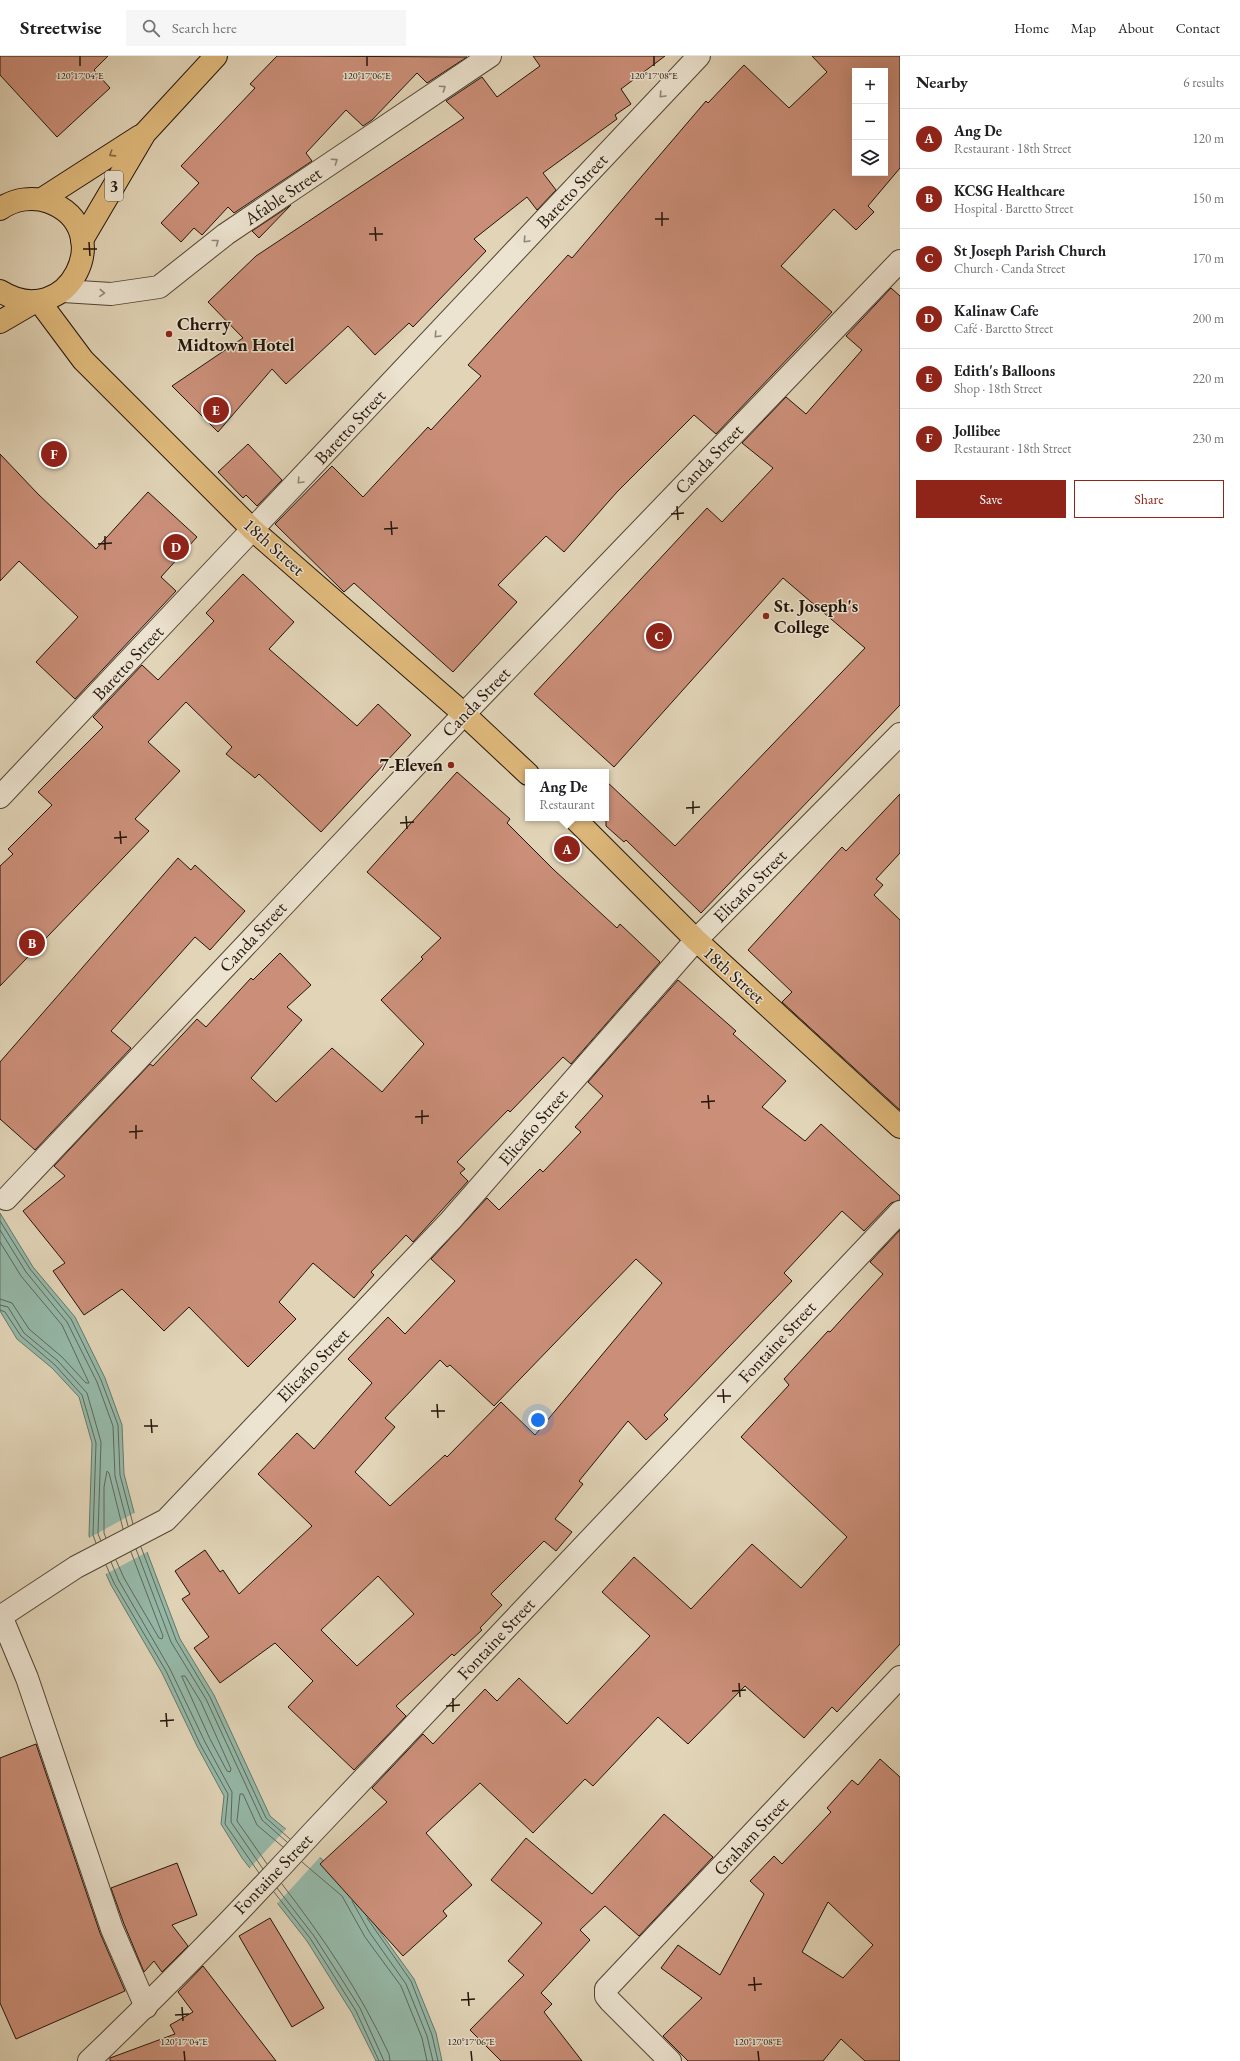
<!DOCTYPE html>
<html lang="en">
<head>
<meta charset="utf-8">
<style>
  :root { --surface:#fff; --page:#f6f6f6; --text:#202124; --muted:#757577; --line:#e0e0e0; --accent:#8f2418 }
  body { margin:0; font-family:"EB Garamond",serif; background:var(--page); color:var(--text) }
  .controls { position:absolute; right:12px; top:12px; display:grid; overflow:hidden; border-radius:0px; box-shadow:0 4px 16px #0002 }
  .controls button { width:36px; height:36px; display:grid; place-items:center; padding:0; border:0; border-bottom:1px solid var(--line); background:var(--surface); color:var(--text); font:20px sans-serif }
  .you { position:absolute; left:538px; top:1364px; width:14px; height:14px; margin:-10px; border:3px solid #fff; border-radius:50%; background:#1a73e8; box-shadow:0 0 0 6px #1a73e833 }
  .badge { display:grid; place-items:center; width:26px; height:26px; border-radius:50%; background:var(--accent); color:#fff; font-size:13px; font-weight:700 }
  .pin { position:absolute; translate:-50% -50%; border:2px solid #fff; box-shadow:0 1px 4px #0006 }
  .popup { position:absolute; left:525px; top:713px; width:84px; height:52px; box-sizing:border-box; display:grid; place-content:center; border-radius:0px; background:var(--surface); filter:drop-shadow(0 1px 3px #0005); font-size:13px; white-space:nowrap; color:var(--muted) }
  .popup b { font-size:15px; color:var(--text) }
  .popup::after { content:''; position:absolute; left:50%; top:100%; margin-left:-8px; border:8px solid transparent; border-top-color:var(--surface) }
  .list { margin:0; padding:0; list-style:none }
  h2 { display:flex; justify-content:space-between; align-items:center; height:52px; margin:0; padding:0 16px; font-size:17px }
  h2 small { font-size:13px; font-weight:400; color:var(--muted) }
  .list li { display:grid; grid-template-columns:26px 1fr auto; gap:12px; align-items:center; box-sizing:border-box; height:60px; padding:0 16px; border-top:1px solid var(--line) }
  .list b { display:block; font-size:15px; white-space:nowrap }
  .list p { margin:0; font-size:13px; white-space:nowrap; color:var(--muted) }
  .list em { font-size:13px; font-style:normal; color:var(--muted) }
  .actions { display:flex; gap:8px; padding:12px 16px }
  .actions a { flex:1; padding:9px 0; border:1px solid var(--accent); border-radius:0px; text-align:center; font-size:14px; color:var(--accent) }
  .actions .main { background:var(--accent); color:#fff }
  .icon { flex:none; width:22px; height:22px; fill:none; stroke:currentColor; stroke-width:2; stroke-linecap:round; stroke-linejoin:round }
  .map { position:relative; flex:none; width:900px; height:2005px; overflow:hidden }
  header { display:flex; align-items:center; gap:24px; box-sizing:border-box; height:56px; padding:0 20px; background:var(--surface); border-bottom:1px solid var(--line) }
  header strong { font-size:19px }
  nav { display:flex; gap:22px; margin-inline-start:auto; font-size:14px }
  .search { width:280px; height:36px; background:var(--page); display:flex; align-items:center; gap:10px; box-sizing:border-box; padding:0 14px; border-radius:0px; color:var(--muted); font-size:15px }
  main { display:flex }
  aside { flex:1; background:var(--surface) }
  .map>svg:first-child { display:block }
  .water { fill:#95b9a9; stroke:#677769 }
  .pier { fill:#e1d4b7 }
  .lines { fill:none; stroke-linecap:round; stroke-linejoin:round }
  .shore { stroke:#5c675a; stroke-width:1 }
  .building { fill:#cb8f79; stroke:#23150a; fill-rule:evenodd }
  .minor-casing { stroke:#524535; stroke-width:24 }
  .major-casing { stroke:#23150a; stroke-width:24 }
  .highway-casing { stroke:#23150a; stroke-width:24 }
  .minor { stroke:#ece3d0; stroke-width:22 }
  .major { stroke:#e0ba7c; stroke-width:22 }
  .highway { stroke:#e0ba7c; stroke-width:22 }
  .oneway { stroke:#928677 }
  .oneway2 { stroke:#826843 }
  .ticks { fill:none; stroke:#23150a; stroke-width:1.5 }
  .poi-dot { fill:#8f2418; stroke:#ece3d0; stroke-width:1.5 }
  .labels { text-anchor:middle; stroke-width:3; stroke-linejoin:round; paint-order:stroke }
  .shield { fill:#ece3d0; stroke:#5f5345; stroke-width:1 }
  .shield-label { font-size:17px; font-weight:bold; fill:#23150a }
  .street-label { font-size:18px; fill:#23150a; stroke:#ece3d0 }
  .poi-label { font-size:18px; font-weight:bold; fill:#23150a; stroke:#ece3d0; text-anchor:start }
  .ticks-label { font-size:10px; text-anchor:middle; fill:#23150a; stroke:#ece3d0; stroke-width:3; stroke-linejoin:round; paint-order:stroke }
</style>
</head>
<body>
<header>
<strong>Streetwise</strong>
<div class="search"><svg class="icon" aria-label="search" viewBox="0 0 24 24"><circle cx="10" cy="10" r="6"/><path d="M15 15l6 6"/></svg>Search here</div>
<nav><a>Home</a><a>Map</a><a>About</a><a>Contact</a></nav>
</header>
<main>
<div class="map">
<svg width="900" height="2005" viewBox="0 0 900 2005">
  <rect width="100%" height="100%" fill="#e1d4b7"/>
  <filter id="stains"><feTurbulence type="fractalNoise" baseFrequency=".005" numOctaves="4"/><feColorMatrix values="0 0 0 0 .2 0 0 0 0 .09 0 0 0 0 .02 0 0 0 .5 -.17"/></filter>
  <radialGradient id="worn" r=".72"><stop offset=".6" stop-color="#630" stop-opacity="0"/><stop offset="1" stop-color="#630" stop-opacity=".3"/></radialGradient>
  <path class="water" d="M 0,1157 L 33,1211 L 75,1261 L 105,1322 L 122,1369 L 124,1418 L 139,1475 L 180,1583 L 214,1639 L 270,1760 L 354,1830 L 378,1873 L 414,1923 L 436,1977 L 442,2005 L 376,2005 L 352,1957 L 307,1885 L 242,1802 L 221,1768 L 224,1740 L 197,1690 L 162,1617 L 111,1529 L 89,1480 L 92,1387 L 79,1341 L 52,1312 L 17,1283 L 0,1255 Z"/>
  <g class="pier">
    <path d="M 136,1456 L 140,1474 L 149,1495 L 104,1519 L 87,1483 Z"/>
    <path d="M 287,1772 L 321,1800 L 276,1849 L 249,1813 Z"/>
  </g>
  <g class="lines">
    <g class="shore">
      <path d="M 0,1165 L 30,1213 L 71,1263 L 101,1324 L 118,1369 L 120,1419 L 133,1468"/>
      <path d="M 0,1174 L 26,1216 L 67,1266 L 97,1326 L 113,1370 L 115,1420 L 128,1470"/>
      <path d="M 0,1186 L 21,1220 L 62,1269 L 89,1327 L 86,1327 L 62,1301 L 29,1273 L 12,1247 L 0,1243"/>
      <path d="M 0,1249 L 8,1251 L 24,1277 L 58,1305 L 87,1337 L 101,1386 L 98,1478 L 101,1485"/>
      <path d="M 0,1254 L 5,1256 L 21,1280 L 55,1309 L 82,1339 L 96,1387 L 93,1479 L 96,1487"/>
      <path d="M 106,1482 L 104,1477 L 104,1431 L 107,1415 L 109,1417 L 123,1473"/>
      <path d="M 141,1491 L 176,1584 L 210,1641 L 266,1762 L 290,1783"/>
      <path d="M 136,1493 L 171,1586 L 206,1643 L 262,1764 L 287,1786"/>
      <path d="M 116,1504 L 124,1522 L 159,1582 L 162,1583 L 163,1580 L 131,1496"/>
      <path d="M 111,1506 L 119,1525 L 170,1613 L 205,1686 L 232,1736 L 231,1766 L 263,1813"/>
      <path d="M 106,1509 L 114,1527 L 166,1615 L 200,1688 L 228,1738 L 225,1768 L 259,1817"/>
      <path d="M 182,1620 L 185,1620 L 201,1646 L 231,1713 L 230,1716 L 227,1715 L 210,1683 Z"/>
      <path d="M 302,1806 L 342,1840 L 365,1881 L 401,1930 L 422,1982 L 427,2005"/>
      <path d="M 267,1808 L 237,1765 L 240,1738 L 243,1738 L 257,1769 L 283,1791"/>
      <path d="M 282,1828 C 324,1883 359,1934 389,1998 L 390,2005"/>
      <path d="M 277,1832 L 314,1880 L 360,1952 L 384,2005"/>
      <path d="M 274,1836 L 310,1882 L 356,1955 L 379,2005"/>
      <path d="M 352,1845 L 370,1877 L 406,1928 L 427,1980 L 433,2005"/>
      <path d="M 367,1862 L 411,1925 L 432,1979 L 438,2005"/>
    </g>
  </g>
  <g class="building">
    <path d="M 0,0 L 108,0 L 94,14 L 110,32 L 57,81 L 0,19 Z"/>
    <path d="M 277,0 L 467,1 L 427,27 L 417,17 L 372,64 L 363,70 L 346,54 L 306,97 L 312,105 L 234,157 L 228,151 L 202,179 L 194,172 L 181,186 L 161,167 L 199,127 L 181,110 L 255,32 L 250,28 Z"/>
    <path d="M 533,0 L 665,0 L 621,33 L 631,48 L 615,59 L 617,63 L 543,117 L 556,134 L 537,154 L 527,141 L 474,183 L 486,195 L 413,271 L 409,267 L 375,299 L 348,270 L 286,328 L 272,313 L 218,376 L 172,330 L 243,282 L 208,246 L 256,200 L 464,62 L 446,45 L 482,21 L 497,41 L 540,10 Z"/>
    <path d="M 812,0 L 900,0 L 900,112 L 868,150 L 874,156 L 856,174 L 834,153 L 781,210 L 832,256 L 716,378 L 694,359 L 617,436 L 564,496 L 546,480 L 498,529 L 517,546 L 453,616 L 354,527 L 344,536 L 275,468 L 332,410 L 363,441 L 428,371 L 431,374 L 481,320 L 468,309 L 568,199 L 572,202 L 706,45 L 708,47 L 744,9 L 789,52 L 827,16 ZM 855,15 L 885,15 L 885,117 L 855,117 Z"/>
    <path d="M 291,149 L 259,182 L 252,175 Z"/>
    <path d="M 891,232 L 900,240 L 900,649 L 701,857 L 626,784 L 624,786 L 606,770 L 606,725 L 675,790 L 865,592 L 783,522 L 614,711 L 534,638 L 707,452 L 722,466 L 773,412 L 742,387 L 786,341 L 806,358 L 862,294 L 846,280 Z"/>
    <path d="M 248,388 L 282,424 L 257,450 L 246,439 L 243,442 L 218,416 Z"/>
    <path d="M 0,398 L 38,438 L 96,493 L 148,436 L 197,481 L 161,521 L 176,535 L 75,643 L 36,606 L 78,561 L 19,505 L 0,525 Z"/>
    <path d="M 243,518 L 294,566 L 269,593 L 357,670 L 378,648 L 411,679 L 321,776 L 259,718 L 255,722 L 226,698 L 232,691 L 186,646 L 148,686 L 180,715 L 135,763 L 149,775 L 0,930 L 0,810 L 13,798 L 8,793 L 52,749 L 38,736 L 103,671 L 93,661 L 142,609 L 158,624 L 214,565 L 206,557 Z"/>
    <path d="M 457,716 L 510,763 L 507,767 L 554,814 L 617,872 L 620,868 L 660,906 L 571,1008 L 563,1001 L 510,1056 L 508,1054 L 457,1106 L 465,1113 L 460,1117 L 468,1125 L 413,1186 L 406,1179 L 371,1216 L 374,1219 L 354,1242 L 313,1207 L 279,1246 L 296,1263 L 248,1311 L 189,1251 L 164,1275 L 122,1233 L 84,1259 L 53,1215 L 65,1207 L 23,1155 L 65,1120 L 54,1110 L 150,1008 L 153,1010 L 197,963 L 206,971 L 251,922 L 253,924 L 280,897 L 311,929 L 287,951 L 302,964 L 251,1022 L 276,1046 L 332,992 L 382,1036 L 424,988 L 381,944 L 423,903 L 421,901 L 441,882 L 367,816 Z"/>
    <path d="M 900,738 L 900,797 L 876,823 L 883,829 L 874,839 L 900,864 L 900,1054 L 782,946 L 792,936 L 748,894 L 842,791 L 846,795 Z"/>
    <path d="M 178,802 L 191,814 L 195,809 L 245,855 L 210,894 L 195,881 L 111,975 L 131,992 L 35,1094 L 0,1063 L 0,1006 Z"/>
    <path d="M 678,924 L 736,975 L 733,978 L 786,1025 L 762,1051 L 805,1085 L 821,1068 L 900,1140 L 900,1144 L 891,1147 L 864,1175 L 842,1155 L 784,1217 L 792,1225 L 664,1359 L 668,1363 L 646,1384 L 628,1365 L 579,1425 L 583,1428 L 555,1463 L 572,1476 L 556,1495 L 544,1485 L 491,1538 L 502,1549 L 480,1572 L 482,1574 L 454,1600 L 452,1598 L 396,1650 L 406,1660 L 354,1714 L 288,1651 L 313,1625 L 275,1587 L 220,1627 L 194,1592 L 209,1581 L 182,1543 L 190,1538 L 175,1515 L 205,1494 L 220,1516 L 223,1514 L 239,1538 L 312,1470 L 258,1418 L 297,1377 L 314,1393 L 372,1327 L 348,1303 L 388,1261 L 405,1278 L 455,1225 L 431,1203 L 487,1142 L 499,1154 L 540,1113 L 543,1116 L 581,1076 L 575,1071 L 603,1040 L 588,1026 ZM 636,1203 L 662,1227 L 535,1379 L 501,1346 L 447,1401 L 445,1399 L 390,1450 L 355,1416 L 395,1371 L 385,1362 L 440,1304 L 447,1311 L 450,1309 L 494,1350 ZM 378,1520 L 414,1558 L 357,1610 L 321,1574 Z"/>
    <path d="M 900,1174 L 900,1588 L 837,1656 L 832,1651 L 804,1682 L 745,1630 L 688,1688 L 658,1661 L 593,1730 L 585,1723 L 533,1777 L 480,1727 L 426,1777 L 472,1829 L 443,1855 L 447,1860 L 403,1900 L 320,1808 L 387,1746 L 372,1732 L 423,1678 L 433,1688 L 485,1633 L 497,1645 L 519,1622 L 567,1668 L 650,1580 L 602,1536 L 634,1501 L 691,1553 L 752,1488 L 801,1532 L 847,1481 L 741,1381 L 789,1329 L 784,1323 L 828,1275 L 830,1276 L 883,1218 L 870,1206 Z"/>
    <path d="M 36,1688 L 100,1877 L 125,1935 L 16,1983 L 0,1947 L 0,1702 Z"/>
    <path d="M 880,1703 L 900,1721 L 900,2005 L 865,2005 L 841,1983 L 823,2005 L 688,2005 L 663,1980 L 702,1942 L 661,1912 L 678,1889 L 720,1919 L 764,1838 L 750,1825 L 774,1800 L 782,1808 L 831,1756 L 827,1752 L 852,1724 L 858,1729 ZM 828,1846 L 873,1889 L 843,1922 L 802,1896 Z"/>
    <path d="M 664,1758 L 713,1801 L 639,1880 L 605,1850 L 580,1874 L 590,1884 L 541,1937 L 552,1948 L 544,1956 L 582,2005 L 501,2005 L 470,1974 L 524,1919 L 508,1905 L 542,1867 L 491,1824 L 526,1782 L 592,1838 Z"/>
    <path d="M 177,1807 L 197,1859 L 172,1869 L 188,1890 L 162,1916 L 154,1905 L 144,1916 L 124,1868 L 111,1832 Z"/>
    <path d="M 270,1862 L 324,1952 L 292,1971 L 239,1880 Z"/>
    <path d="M 203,1910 L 276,2005 L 110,2005 L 110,2002 L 175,1978 L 170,1969 L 193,1956 L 178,1936 Z"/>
  </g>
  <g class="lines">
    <defs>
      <g id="minor">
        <path d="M 63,235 L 111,238 L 159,231 L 226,178 L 490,0"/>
        <path d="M 0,741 L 699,0"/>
        <path d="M 6,1143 L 464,658 L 900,205"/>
        <path d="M 1,1560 L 27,1622 L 112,1873 L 146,1951"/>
        <path d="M 0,1561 L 76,1511 L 166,1464 L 451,1164 L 696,884 L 900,678"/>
        <path d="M 89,2005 C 166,1931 241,1855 313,1776 L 900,1156"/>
        <path d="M 670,2005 L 610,1945 L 606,1940 L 606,1933 L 900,1621"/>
      </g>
      <g id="major">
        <path d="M 39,245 L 83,304 L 253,474 L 464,658 L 528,718"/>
        <path d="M 0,266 L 36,245"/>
        <path d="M 574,762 L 696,884 L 900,1071"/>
      </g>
      <g id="highway">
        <path d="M 42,143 L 140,80"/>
        <path d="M 0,153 C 14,143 33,140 49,146 C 119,172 69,278 0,235"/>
        <path d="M 82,184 L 145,77 L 216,0"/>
      </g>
    </defs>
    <use href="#minor" class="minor-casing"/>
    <use href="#major" class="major-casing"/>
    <use href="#highway" class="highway-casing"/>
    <use href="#minor" class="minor"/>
    <use href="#major" class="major"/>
    <use href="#highway" class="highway"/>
  </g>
  <defs><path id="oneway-chevron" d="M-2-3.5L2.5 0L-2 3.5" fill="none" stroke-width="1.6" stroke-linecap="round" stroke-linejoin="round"/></defs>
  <g class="oneway">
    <use href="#oneway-chevron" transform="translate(443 32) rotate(-34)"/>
    <use href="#oneway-chevron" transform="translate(662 39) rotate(133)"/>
    <use href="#oneway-chevron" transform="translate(335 105) rotate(-34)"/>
    <use href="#oneway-chevron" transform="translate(526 184) rotate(133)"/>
    <use href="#oneway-chevron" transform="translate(216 186) rotate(-38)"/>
    <use href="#oneway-chevron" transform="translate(102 237) rotate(3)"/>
    <use href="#oneway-chevron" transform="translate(437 279) rotate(133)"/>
    <use href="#oneway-chevron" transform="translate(300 425) rotate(133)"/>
  </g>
  <use class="oneway2" href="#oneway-chevron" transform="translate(112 98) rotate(147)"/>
  <path class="ticks" d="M 80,0 L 80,10M 367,0 L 367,10M 654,0 L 654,10M 662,156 L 662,170M 655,163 L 669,163M 375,171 L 376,185M 369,178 L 383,178M 89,186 L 90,200M 83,193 L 97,193M 677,450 L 678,464M 671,458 L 684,457M 391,465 L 392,479M 384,473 L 398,472M 105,480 L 105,494M 98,488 L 112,487M 693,745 L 693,758M 686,752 L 700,751M 406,760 L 407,773M 400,767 L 414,766M 120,775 L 121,788M 114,782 L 127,781M 708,1039 L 709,1053M 701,1046 L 715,1045M 422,1054 L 422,1068M 415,1061 L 429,1060M 136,1069 L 136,1083M 129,1076 L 143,1075M 723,1333 L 724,1347M 717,1340 L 731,1340M 437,1348 L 438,1362M 431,1355 L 445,1355M 151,1363 L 152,1377M 144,1370 L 158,1370M 739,1627 L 740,1641M 732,1635 L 746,1634M 453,1642 L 453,1656M 446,1650 L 460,1649M 166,1657 L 167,1671M 160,1665 L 174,1664M 754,1921 L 755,1935M 748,1929 L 762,1928M 468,1936 L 469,1950M 461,1944 L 475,1943M 182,1951 L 183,1965M 175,1959 L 189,1958M 184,1995 L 185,2005M 471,1995 L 472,2005M 758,1995 L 759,2005"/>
  <g class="poi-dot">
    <circle cx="169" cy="278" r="4"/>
    <circle cx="766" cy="560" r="4"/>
    <circle cx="451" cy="709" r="4"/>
  </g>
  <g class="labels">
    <rect class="shield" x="105" y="115" width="18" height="30" rx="3"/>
    <g class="shield-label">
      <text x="114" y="136">3</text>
    </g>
    <g class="street-label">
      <text transform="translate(572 135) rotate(-47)" y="6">Baretto Street</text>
      <text transform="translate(283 140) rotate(-34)" y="6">Afable Street</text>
      <text transform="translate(350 371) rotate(-47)" y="6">Baretto Street</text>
      <text transform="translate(709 403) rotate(-46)" y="6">Canda Street</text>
      <text transform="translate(274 491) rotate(42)" y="6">18th Street</text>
      <text transform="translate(128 607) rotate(-47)" y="6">Baretto Street</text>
      <text transform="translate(476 646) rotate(-46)" y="6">Canda Street</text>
      <text transform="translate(750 830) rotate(-45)" y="6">Elicaño Street</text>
      <text transform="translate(253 881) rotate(-47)" y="6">Canda Street</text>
      <text transform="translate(734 919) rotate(42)" y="6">18th Street</text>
      <text transform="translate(533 1071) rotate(-49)" y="6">Elicaño Street</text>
      <text transform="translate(777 1286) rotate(-47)" y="6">Fontaine Street</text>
      <text transform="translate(313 1309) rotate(-46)" y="6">Elicaño Street</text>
      <text transform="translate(496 1583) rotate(-47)" y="6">Fontaine Street</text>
      <text transform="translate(751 1780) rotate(-47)" y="6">Graham Street</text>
      <text transform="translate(273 1818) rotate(-46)" y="6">Fontaine Street</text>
    </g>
    <g class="poi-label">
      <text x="177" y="274">Cherry<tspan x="177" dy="21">Midtown Hotel</tspan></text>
      <text x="774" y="556">St. Joseph's<tspan x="774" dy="21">College</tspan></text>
      <text x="443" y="715" text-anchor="end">7-Eleven</text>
    </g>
  </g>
  <g class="ticks-label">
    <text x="80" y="23">120°17'04"E</text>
    <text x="367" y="23">120°17'06"E</text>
    <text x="654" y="23">120°17'08"E</text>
    <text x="184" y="1989">120°17'04"E</text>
    <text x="471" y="1989">120°17'06"E</text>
    <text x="758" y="1989">120°17'08"E</text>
  </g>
  <rect width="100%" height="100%" filter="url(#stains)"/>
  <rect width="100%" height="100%" fill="url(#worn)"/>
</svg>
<div class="controls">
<button>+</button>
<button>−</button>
<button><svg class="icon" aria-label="layers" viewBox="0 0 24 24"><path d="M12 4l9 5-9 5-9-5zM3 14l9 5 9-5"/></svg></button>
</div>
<div class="you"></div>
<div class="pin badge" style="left:567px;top:793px">A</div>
<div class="popup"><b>Ang De</b>Restaurant</div>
<div class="pin badge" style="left:32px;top:887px">B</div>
<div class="pin badge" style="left:659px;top:580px">C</div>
<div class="pin badge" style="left:176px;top:491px">D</div>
<div class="pin badge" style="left:216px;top:354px">E</div>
<div class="pin badge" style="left:54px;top:398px">F</div>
</div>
<aside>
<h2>Nearby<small>6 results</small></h2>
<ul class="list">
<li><span class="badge">A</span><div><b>Ang De</b><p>Restaurant · 18th Street</p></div><em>120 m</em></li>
<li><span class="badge">B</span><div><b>KCSG Healthcare</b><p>Hospital · Baretto Street</p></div><em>150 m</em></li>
<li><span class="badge">C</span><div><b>St Joseph Parish Church</b><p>Church · Canda Street</p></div><em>170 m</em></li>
<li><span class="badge">D</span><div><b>Kalinaw Cafe</b><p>Café · Baretto Street</p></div><em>200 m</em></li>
<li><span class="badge">E</span><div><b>Edith's Balloons</b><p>Shop · 18th Street</p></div><em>220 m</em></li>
<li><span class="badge">F</span><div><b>Jollibee</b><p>Restaurant · 18th Street</p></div><em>230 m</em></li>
</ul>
<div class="actions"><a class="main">Save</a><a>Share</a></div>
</aside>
</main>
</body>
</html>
